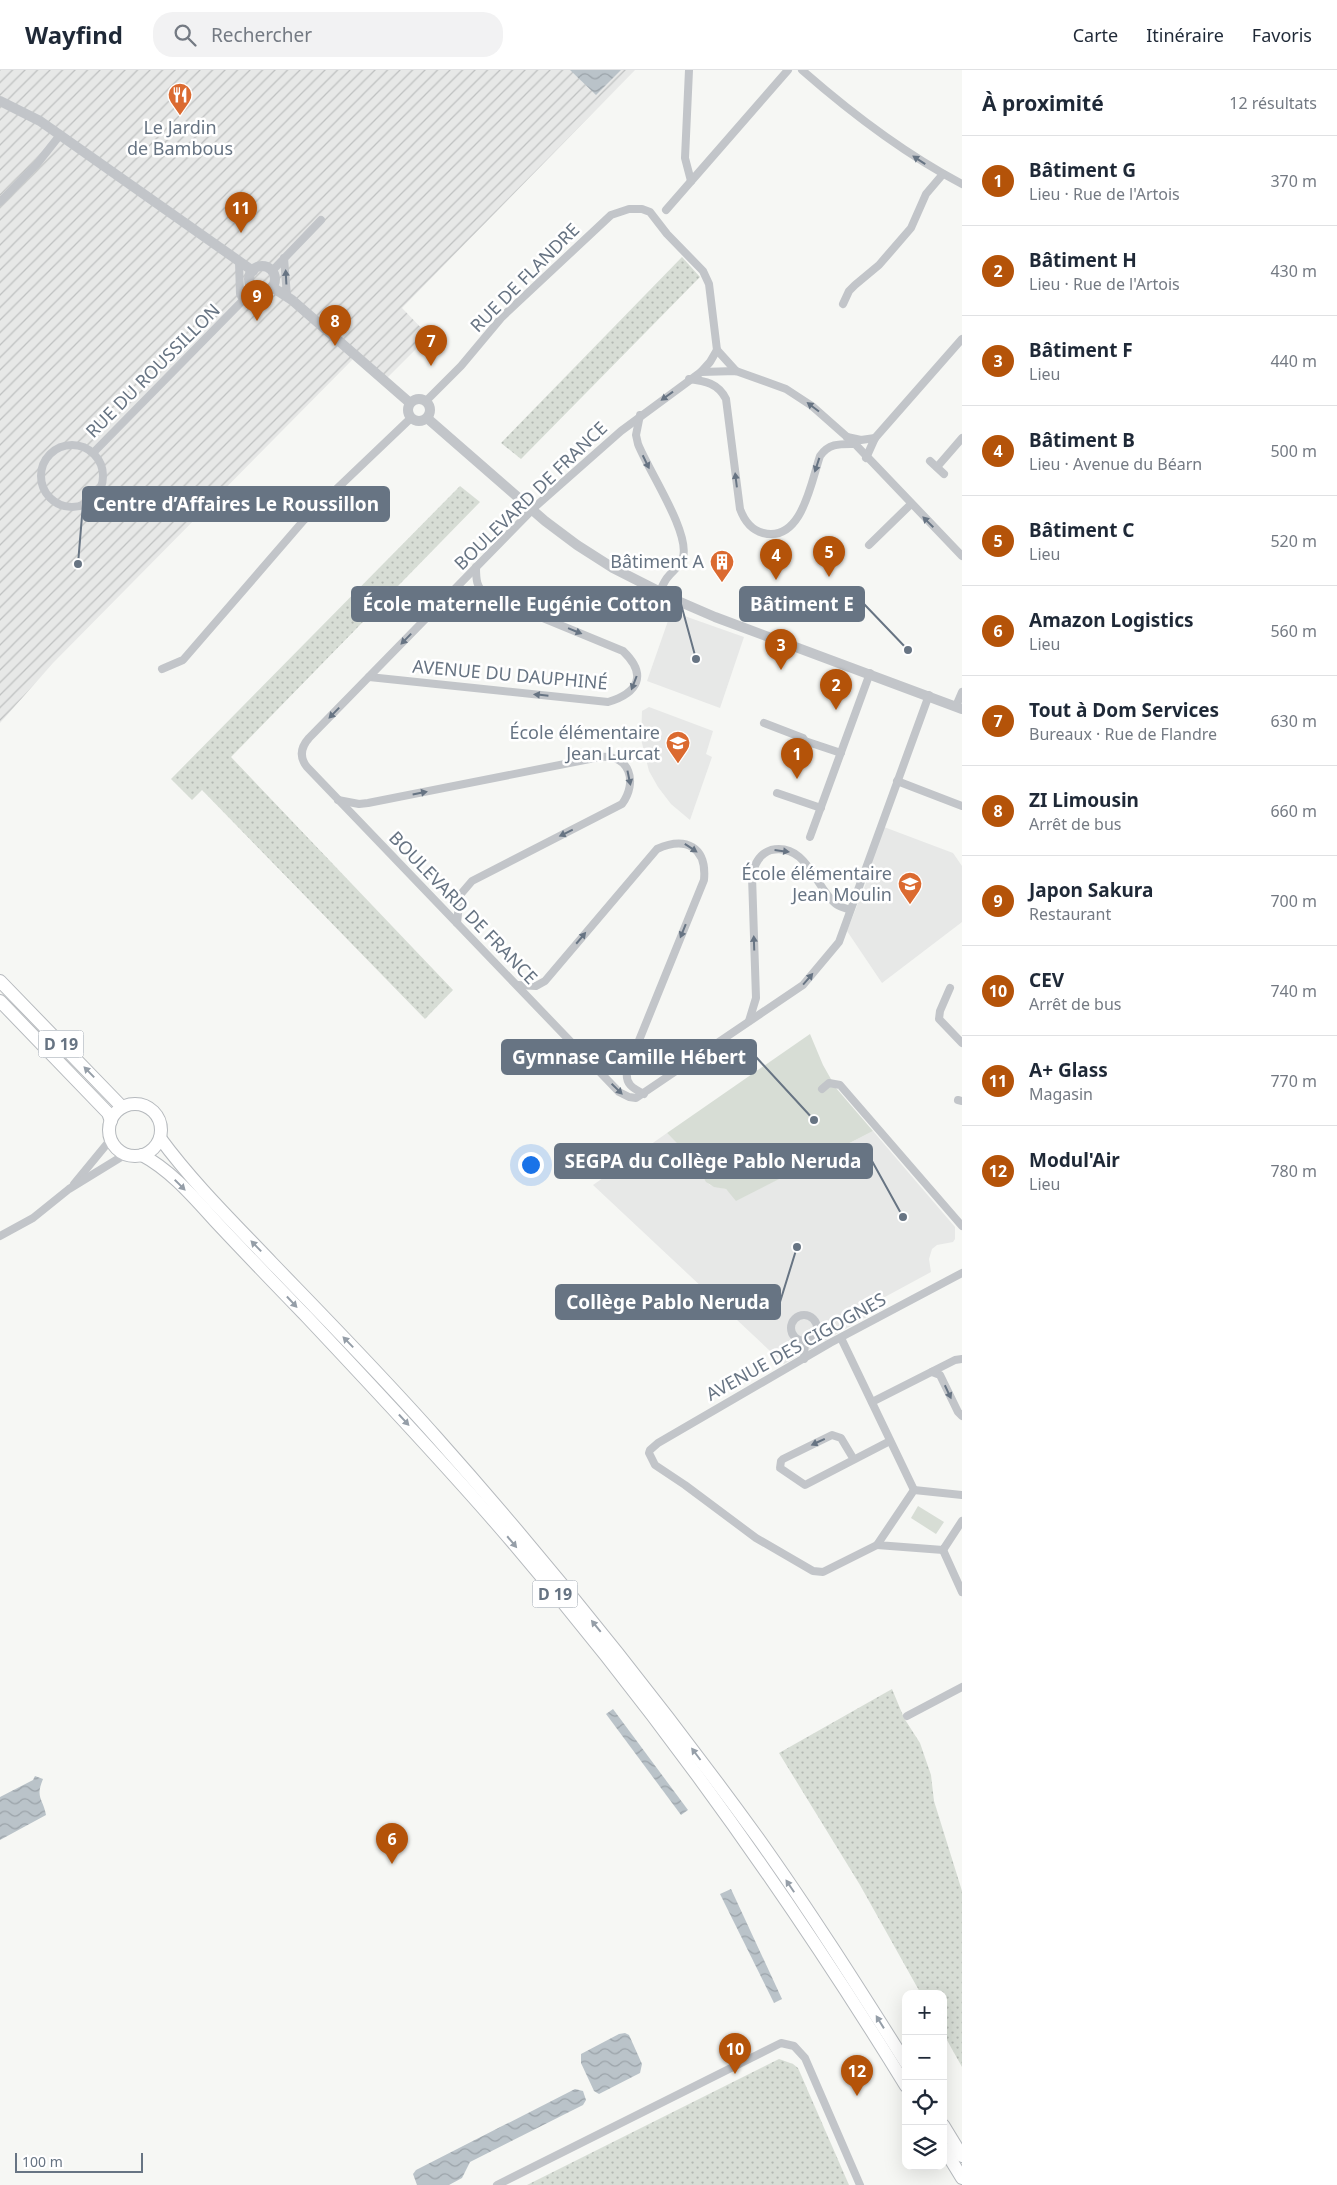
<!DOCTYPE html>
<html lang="fr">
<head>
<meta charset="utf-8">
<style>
  :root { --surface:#fff; --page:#f2f2f3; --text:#1f2937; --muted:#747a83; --line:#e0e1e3; --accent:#b45309 }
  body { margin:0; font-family:"Noto Sans",sans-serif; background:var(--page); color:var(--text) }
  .controls { position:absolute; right:15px; bottom:15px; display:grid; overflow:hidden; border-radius:10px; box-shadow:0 5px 20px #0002 }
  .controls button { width:45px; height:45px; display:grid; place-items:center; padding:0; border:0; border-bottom:1px solid var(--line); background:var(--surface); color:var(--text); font:25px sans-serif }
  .scale { position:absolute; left:15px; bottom:12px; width:128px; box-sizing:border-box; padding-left:5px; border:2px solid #677483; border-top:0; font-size:14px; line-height:18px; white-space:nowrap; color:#677483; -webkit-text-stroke:4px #fff; paint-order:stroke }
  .you { position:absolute; left:530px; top:1094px; width:18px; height:18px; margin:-12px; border:4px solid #fff; border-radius:50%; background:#1a73e8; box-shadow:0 0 0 8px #1a73e833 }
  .badge { display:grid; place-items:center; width:32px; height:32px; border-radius:50%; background:var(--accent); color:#fff; font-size:16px; font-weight:700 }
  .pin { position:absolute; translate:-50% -41px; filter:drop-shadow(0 1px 2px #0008) }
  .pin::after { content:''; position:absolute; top:26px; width:18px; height:15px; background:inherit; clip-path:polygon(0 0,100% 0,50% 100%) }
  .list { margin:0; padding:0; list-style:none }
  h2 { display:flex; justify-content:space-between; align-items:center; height:65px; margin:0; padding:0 20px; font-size:21px }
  h2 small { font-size:16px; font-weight:400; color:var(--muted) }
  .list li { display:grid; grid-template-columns:32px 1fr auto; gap:15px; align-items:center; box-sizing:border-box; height:90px; padding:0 20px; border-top:1px solid var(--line) }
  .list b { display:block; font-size:19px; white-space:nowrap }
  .list p { margin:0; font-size:16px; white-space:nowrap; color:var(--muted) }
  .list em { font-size:16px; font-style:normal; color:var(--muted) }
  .icon { flex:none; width:28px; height:28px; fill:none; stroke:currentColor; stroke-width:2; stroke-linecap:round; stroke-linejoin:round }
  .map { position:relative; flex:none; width:962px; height:2115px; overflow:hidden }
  header { display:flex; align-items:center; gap:30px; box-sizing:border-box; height:70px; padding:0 25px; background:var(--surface); border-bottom:1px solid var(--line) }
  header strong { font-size:24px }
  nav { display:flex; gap:28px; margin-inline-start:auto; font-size:18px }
  .search { width:350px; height:45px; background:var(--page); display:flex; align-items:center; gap:12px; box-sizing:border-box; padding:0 18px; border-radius:20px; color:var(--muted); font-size:19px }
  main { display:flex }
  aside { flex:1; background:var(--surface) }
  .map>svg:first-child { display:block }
  .built { fill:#e7e8e7 }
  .industrial { fill:url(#industrial-furrows) }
  .grass { fill:url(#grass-dots) }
  .pitch { fill:#d7ddd5 }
  .water { fill:url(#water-waves) }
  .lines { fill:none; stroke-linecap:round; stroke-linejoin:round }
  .primary-casing { stroke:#b5b9bd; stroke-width:14 }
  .minor { stroke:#c2c5c9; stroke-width:8 }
  .tertiary { stroke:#c2c5c9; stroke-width:10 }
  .primary { stroke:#fff; stroke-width:12 }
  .oneway { fill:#677483 }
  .oneway2 { fill:#959ea8 }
  .labels { text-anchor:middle; stroke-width:5; stroke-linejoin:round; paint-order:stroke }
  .shield { fill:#fff; stroke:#959ea8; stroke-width:1 }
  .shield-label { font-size:16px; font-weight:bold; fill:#677483 }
  .poi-label { font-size:18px; fill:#677483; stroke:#fff; text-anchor:end }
  .street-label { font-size:18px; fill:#677483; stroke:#fff }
  .leader { fill:none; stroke:#677483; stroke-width:2 }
  .callout-dot { fill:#677483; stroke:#fff; stroke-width:2 }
  .callout { fill:#677483; stroke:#677483; stroke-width:2 }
  .callout-label { font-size:19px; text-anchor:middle; font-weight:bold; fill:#fff }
</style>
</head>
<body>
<header>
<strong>Wayfind</strong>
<div class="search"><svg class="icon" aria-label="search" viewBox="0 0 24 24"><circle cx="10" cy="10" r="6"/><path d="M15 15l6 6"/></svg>Rechercher</div>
<nav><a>Carte</a><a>Itinéraire</a><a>Favoris</a></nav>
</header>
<main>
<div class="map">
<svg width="962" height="2115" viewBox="0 0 962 2115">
  <defs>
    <pattern id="industrial-furrows" width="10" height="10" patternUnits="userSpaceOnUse" patternTransform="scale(1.25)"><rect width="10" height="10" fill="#e7e8e7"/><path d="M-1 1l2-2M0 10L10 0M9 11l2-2" fill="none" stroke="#bfc1c1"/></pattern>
    <pattern id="grass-dots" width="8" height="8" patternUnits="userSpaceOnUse" patternTransform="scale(1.25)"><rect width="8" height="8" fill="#d7ddd5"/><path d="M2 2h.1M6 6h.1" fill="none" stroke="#b2b8b2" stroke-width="1.8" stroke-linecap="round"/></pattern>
    <pattern id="water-waves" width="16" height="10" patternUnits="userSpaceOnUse" patternTransform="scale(1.25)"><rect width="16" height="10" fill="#bac3c9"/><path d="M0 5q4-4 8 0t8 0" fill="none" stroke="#9ba3a9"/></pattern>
  </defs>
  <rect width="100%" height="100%" fill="#f6f7f4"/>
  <g class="built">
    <path d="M 676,543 L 744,567 L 720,638 L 647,611 L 669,548 L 673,550 Z"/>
    <path d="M 649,637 L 713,661 L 706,684 L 712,687 L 690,750 L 671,734 L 658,717 L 649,701 L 641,669 L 642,641 Z"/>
    <path d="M 884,757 L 953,783 L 962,796 L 962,852 L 882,913 L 847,861 L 870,803 L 869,799 Z"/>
    <path d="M 873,1061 L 955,1157 L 955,1169 L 953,1172 L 937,1175 L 932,1179 L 929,1189 L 931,1202 L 872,1234 L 870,1245 L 784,1294 L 593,1115 L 667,1063 L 698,1095 L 703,1108 L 710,1115 L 726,1119 L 737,1130 Z"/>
  </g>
  <path class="industrial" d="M 0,0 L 635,0 L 402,238 L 429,266 L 386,309 L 357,285 L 53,593 L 0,653 Z"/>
  <g class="grass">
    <path d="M 682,187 L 700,207 L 521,389 L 501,373 Z"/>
    <path d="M 460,416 L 480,432 L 231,687 L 453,920 L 425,949 L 202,720 L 192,730 L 171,709 Z"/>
    <path d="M 892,1619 L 904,1648 L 920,1673 L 931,1705 L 934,1731 L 962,1821 L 962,1997 L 943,1963 L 943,1924 L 921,1924 L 860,1815 L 779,1683 Z"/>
    <path d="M 779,1989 L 793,1994 L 798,1998 L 849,2115 L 527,2115 Z"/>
  </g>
  <g class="pitch">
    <path d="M 810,964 L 823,995 L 836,1018 L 873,1061 L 736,1131 L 726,1119 L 714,1117 L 706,1112 L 701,1104 L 698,1095 L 667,1063 Z"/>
    <path d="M 918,1436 L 944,1452 L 936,1464 L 911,1448 Z"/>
  </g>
  <g class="water">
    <path d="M 570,0 L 621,0 L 596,25 Z"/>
    <path d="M 613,1639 L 688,1740 L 681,1745 L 606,1644 Z"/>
    <path d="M 35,1706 L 43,1709 C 35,1728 43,1728 46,1745 L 0,1770 L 0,1727 L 33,1710 Z"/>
    <path d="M 731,1819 L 782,1929 L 774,1933 L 720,1824 Z"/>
    <path d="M 625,1963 L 629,1965 L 642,1994 L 640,2003 L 599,2024 L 594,2021 L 581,1993 L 581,1984 L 619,1964 Z"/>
    <path d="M 575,2019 L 583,2021 L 586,2030 L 583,2035 L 470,2092 L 462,2108 L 449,2115 L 417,2115 L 413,2104 L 416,2100 Z"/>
  </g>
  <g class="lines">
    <defs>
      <g id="primary">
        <path d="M 0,911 L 122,1037"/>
        <path d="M 0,931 L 108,1043 L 111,1051"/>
        <circle cx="135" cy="1060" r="26"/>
        <path d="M 160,1068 C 193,1113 233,1152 272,1193 C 327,1250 383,1307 436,1367 C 550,1495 657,1629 758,1768 C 810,1841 858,1917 906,1993"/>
        <path d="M 142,1085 C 172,1101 195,1129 218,1154 C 247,1185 277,1216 306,1246 C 370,1314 434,1382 495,1452 C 647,1627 784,1818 906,2016"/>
        <path d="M 943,2055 L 962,2086"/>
        <path d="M 943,2077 L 962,2108"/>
      </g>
    </defs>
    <use href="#primary" class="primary-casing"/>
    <g class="minor">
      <path d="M 689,0 L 685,88 L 691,111"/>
      <path d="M 802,0 C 851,43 903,83 962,114"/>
      <path d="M 0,132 L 37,94 L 60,65"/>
      <path d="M 666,140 L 788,0"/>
      <path d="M 284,188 L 287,226"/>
      <path d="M 239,192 L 240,224 L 243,230"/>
      <path d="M 272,201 L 321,150"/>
      <path d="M 843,234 L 849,221 L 855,215 L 879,195 L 911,158 L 926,124 L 943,104"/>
      <path d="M 701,302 L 710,292 L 717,280"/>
      <path d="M 689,309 C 705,311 718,313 726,329 L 740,439 C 744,450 751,460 763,463 C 802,473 811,412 820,386 C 829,373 840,374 855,374"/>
      <path d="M 426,331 L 461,296 L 502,247 L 611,145 L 629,139 L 642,139 L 650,142 L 667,164 L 703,201 L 709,214 L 717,280 L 736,301"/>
      <path d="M 640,345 L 636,365 L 638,374 C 648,400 690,462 683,487 C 680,497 673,500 667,508 C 664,512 662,517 660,521"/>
      <path d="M 847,367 L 861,370 L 875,368"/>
      <circle cx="72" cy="406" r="31"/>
      <path d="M 93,383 L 254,219"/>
      <path d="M 866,388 L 875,368 L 962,269"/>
      <path d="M 930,391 L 944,404"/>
      <path d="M 937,397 L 962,368"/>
      <path d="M 869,475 L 911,434"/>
      <path d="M 162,599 L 183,590 L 304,450 L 411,348"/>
      <path d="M 369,607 L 608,632 C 638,623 648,605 623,581 L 487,525 C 476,518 476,509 476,497"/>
      <path d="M 929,625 L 839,872 L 803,915 L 636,1028 L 629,1027 L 619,1022 L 307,697 C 299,687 301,677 309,668 L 536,436 L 621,361 L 701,302 L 736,301 L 786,319 L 812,336 L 855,374 L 962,486"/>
      <path d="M 956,636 L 962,622"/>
      <path d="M 764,653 L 803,668 L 805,671 L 841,683"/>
      <path d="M 797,690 L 805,671"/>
      <path d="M 897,711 L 962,736"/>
      <path d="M 777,723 L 821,738"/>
      <path d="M 338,730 L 359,734 L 368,733 L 600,687 C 630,684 638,712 622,734 L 472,811 L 460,825 L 457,853"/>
      <path d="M 810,767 L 870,603"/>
      <path d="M 518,915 L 536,916 L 545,911 L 657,779 C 686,766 707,777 704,810 L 627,1000 C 625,1014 632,1018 644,1024"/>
      <path d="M 950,918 L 940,941 L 939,949 L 962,973"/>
      <path d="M 749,951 L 756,928 L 752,806 C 754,795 759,784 771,780 C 807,772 816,819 836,834 C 839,837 846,838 850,840"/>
      <path d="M 822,1019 L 829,1013 L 840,1015 L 962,1156"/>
      <path d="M 958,1030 L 962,1031"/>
      <path d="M 74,1114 L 111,1069"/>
      <path d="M 0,1166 L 33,1148 L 69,1119 L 126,1084"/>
      <circle cx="804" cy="1258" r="13"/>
      <path d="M 841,1268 L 914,1420"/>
      <path d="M 804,1289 L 805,1270"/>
      <path d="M 932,1302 L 940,1305 L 958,1342 L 962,1346"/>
      <path d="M 872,1332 L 955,1290 L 962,1289"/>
      <path d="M 853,1388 L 841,1368 L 832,1365 L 783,1389 L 781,1391 L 780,1398 L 805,1415 L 890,1371"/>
      <path d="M 962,1425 L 914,1420 L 877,1475 L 943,1480 L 962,1451"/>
      <path d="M 877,1475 L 823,1502 L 813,1501 L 756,1468 L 685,1415 L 655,1395 L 649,1383 L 650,1380 L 658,1373 L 830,1273 L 962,1203"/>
      <path d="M 943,1480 L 962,1522"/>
      <path d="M 907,1646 L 962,1617"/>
      <path d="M 497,2115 L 781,1973 L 794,1976 L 805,1988 L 860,2115"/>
    </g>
    <g class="tertiary">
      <path d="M 0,31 L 40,51 L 253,201"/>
      <circle cx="262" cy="209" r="13"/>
      <path d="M 272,217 L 292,230 L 410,333"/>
      <circle cx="419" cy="340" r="11"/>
      <path d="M 427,348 L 545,451 L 577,475 L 613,498 L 678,531 L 715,547 L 962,639"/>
    </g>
    <use href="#primary" class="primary"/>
  </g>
  <defs><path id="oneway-solid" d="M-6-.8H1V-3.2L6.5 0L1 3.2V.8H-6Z" transform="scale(1.25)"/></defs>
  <g class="oneway">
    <use href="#oneway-solid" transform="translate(919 90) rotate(-147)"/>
    <use href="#oneway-solid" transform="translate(286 207) rotate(-93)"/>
    <use href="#oneway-solid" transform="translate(667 326) rotate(144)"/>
    <use href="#oneway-solid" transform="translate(813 337) rotate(-143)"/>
    <use href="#oneway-solid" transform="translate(646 392) rotate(64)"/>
    <use href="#oneway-solid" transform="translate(817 395) rotate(108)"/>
    <use href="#oneway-solid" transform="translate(736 410) rotate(-97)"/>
    <use href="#oneway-solid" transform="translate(928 452) rotate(-135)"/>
    <use href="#oneway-solid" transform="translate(575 561) rotate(22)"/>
    <use href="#oneway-solid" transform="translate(406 569) rotate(134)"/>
    <use href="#oneway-solid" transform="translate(634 613) rotate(111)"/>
    <use href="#oneway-solid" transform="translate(541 625) rotate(-174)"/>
    <use href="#oneway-solid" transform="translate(334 643) rotate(134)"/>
    <use href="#oneway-solid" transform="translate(629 708) rotate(78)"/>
    <use href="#oneway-solid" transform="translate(420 723) rotate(-11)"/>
    <use href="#oneway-solid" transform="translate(566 763) rotate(154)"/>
    <use href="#oneway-solid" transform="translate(691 778) rotate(34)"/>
    <use href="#oneway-solid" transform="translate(782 781) rotate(7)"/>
    <use href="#oneway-solid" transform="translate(683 861) rotate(112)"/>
    <use href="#oneway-solid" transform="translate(581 868) rotate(-50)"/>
    <use href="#oneway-solid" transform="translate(754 873) rotate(-92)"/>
    <use href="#oneway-solid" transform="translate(808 909) rotate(-49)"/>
    <use href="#oneway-solid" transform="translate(617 1019) rotate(44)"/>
    <use href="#oneway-solid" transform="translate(948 1322) rotate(65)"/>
    <use href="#oneway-solid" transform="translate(818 1372) rotate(155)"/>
  </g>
  <g class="oneway2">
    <use href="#oneway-solid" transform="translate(89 1002) rotate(-134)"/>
    <use href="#oneway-solid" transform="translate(180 1115) rotate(45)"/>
    <use href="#oneway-solid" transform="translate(256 1176) rotate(-134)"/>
    <use href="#oneway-solid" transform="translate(292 1232) rotate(47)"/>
    <use href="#oneway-solid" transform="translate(348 1272) rotate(-134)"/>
    <use href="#oneway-solid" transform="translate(404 1350) rotate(47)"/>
    <use href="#oneway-solid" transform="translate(512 1472) rotate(50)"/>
    <use href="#oneway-solid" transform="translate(596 1556) rotate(-129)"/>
    <use href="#oneway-solid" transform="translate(696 1684) rotate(-127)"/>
    <use href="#oneway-solid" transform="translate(790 1816) rotate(-124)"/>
    <use href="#oneway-solid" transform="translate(880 1952) rotate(-122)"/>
  </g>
  <defs>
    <symbol id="restaurant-pin" viewBox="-11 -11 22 30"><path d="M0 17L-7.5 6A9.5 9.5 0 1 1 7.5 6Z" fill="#db6a30" stroke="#fff"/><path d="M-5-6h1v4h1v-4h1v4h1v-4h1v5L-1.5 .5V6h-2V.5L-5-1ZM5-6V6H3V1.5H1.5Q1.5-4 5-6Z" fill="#fff"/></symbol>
    <symbol id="building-pin" viewBox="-11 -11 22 30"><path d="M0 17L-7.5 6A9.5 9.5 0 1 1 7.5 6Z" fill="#db6a30" stroke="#fff"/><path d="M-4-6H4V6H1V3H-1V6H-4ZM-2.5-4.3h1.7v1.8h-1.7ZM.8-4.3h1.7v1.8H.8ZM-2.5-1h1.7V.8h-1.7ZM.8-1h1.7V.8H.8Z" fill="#fff"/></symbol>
    <symbol id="school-pin" viewBox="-11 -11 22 30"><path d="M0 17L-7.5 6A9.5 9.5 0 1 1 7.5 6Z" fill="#db6a30" stroke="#fff"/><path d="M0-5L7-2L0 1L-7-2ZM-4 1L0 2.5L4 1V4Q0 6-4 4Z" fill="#fff"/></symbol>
  </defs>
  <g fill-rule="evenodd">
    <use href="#restaurant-pin" x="166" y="11" width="28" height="38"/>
    <use href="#building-pin" x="708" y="478" width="28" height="38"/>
    <use href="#school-pin" x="664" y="659" width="28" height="38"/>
    <use href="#school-pin" x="896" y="800" width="28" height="38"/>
  </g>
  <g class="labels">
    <g class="shield">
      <rect x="38.5" y="960.5" width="45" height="27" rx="4"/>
      <rect x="532.5" y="1510.5" width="45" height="27" rx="4"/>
    </g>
    <g class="shield-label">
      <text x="61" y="980">D 19</text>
      <text x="555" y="1530">D 19</text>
    </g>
    <g class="poi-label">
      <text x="180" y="64" text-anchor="middle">Le Jardin<tspan x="180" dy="21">de Bambous</tspan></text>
      <text x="704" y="498">Bâtiment A</text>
      <text x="660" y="669">École élémentaire<tspan x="660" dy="21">Jean Lurcat</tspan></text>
      <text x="892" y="810">École élémentaire<tspan x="892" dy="21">Jean Moulin</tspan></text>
    </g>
    <g class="street-label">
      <text transform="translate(525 208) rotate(-45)" y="6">RUE DE FLANDRE</text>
      <text transform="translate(153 301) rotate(-45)" y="6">RUE DU ROUSSILLON</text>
      <text transform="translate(531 426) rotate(-44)" y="6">BOULEVARD DE FRANCE</text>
      <text transform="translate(510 605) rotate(5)" y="6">AVENUE DU DAUPHINÉ</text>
      <text transform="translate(463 838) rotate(46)" y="6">BOULEVARD DE FRANCE</text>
      <text transform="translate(796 1277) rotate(-29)" y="6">AVENUE DES CIGOGNES</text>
    </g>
  </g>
  <path class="leader" d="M78 494L83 434M696 589L681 534M908 580L864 534M814 1050L756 987M903 1147L872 1091M797 1177L780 1232"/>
  <g class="callout-dot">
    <circle cx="78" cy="494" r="5"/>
    <circle cx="696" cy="589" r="5"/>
    <circle cx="908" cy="580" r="5"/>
    <circle cx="814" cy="1050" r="5"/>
    <circle cx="903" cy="1147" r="5"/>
    <circle cx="797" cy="1177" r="5"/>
  </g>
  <g class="callout">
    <rect x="83" y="417" width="306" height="34" rx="5"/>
    <rect x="352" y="517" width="329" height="34" rx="5"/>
    <rect x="740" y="517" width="124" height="34" rx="5"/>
    <rect x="502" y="970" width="254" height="34" rx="5"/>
    <rect x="555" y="1074" width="317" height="34" rx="5"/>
    <rect x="556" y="1215" width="224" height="34" rx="5"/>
  </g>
  <g class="callout-label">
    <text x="236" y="441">Centre d’Affaires Le Roussillon</text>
    <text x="517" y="541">École maternelle Eugénie Cotton</text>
    <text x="802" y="541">Bâtiment E</text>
    <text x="629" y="994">Gymnase Camille Hébert</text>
    <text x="713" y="1098">SEGPA du Collège Pablo Neruda</text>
    <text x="668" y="1239">Collège Pablo Neruda</text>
  </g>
</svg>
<div class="controls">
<button>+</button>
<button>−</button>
<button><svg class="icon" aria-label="locate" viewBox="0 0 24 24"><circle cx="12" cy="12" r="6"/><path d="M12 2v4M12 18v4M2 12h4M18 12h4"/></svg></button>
<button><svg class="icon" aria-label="layers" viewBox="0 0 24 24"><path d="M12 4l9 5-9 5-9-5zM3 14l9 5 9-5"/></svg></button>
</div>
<div class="scale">100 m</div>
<div class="you"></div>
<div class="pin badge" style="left:797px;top:709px">1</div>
<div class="pin badge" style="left:836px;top:640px">2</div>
<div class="pin badge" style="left:781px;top:600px">3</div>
<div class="pin badge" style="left:776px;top:510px">4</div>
<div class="pin badge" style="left:829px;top:507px">5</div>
<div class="pin badge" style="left:392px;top:1794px">6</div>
<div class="pin badge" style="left:431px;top:296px">7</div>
<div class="pin badge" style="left:335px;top:276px">8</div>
<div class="pin badge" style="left:257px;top:251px">9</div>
<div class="pin badge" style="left:735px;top:2004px">10</div>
<div class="pin badge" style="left:241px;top:163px">11</div>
<div class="pin badge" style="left:857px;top:2026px">12</div>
</div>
<aside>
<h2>À proximité<small>12 résultats</small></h2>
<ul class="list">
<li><span class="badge">1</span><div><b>Bâtiment G</b><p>Lieu · Rue de l'Artois</p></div><em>370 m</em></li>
<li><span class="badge">2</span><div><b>Bâtiment H</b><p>Lieu · Rue de l'Artois</p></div><em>430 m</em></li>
<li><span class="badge">3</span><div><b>Bâtiment F</b><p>Lieu</p></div><em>440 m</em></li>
<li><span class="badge">4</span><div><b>Bâtiment B</b><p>Lieu · Avenue du Béarn</p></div><em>500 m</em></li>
<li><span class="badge">5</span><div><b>Bâtiment C</b><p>Lieu</p></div><em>520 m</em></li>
<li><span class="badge">6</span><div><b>Amazon Logistics</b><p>Lieu</p></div><em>560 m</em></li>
<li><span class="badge">7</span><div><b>Tout à Dom Services</b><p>Bureaux · Rue de Flandre</p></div><em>630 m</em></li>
<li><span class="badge">8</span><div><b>ZI Limousin</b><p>Arrêt de bus</p></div><em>660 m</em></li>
<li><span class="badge">9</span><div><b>Japon Sakura</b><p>Restaurant</p></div><em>700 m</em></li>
<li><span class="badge">10</span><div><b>CEV</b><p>Arrêt de bus</p></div><em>740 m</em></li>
<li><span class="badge">11</span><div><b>A+ Glass</b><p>Magasin</p></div><em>770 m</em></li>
<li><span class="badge">12</span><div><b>Modul'Air</b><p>Lieu</p></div><em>780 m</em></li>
</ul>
</aside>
</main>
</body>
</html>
